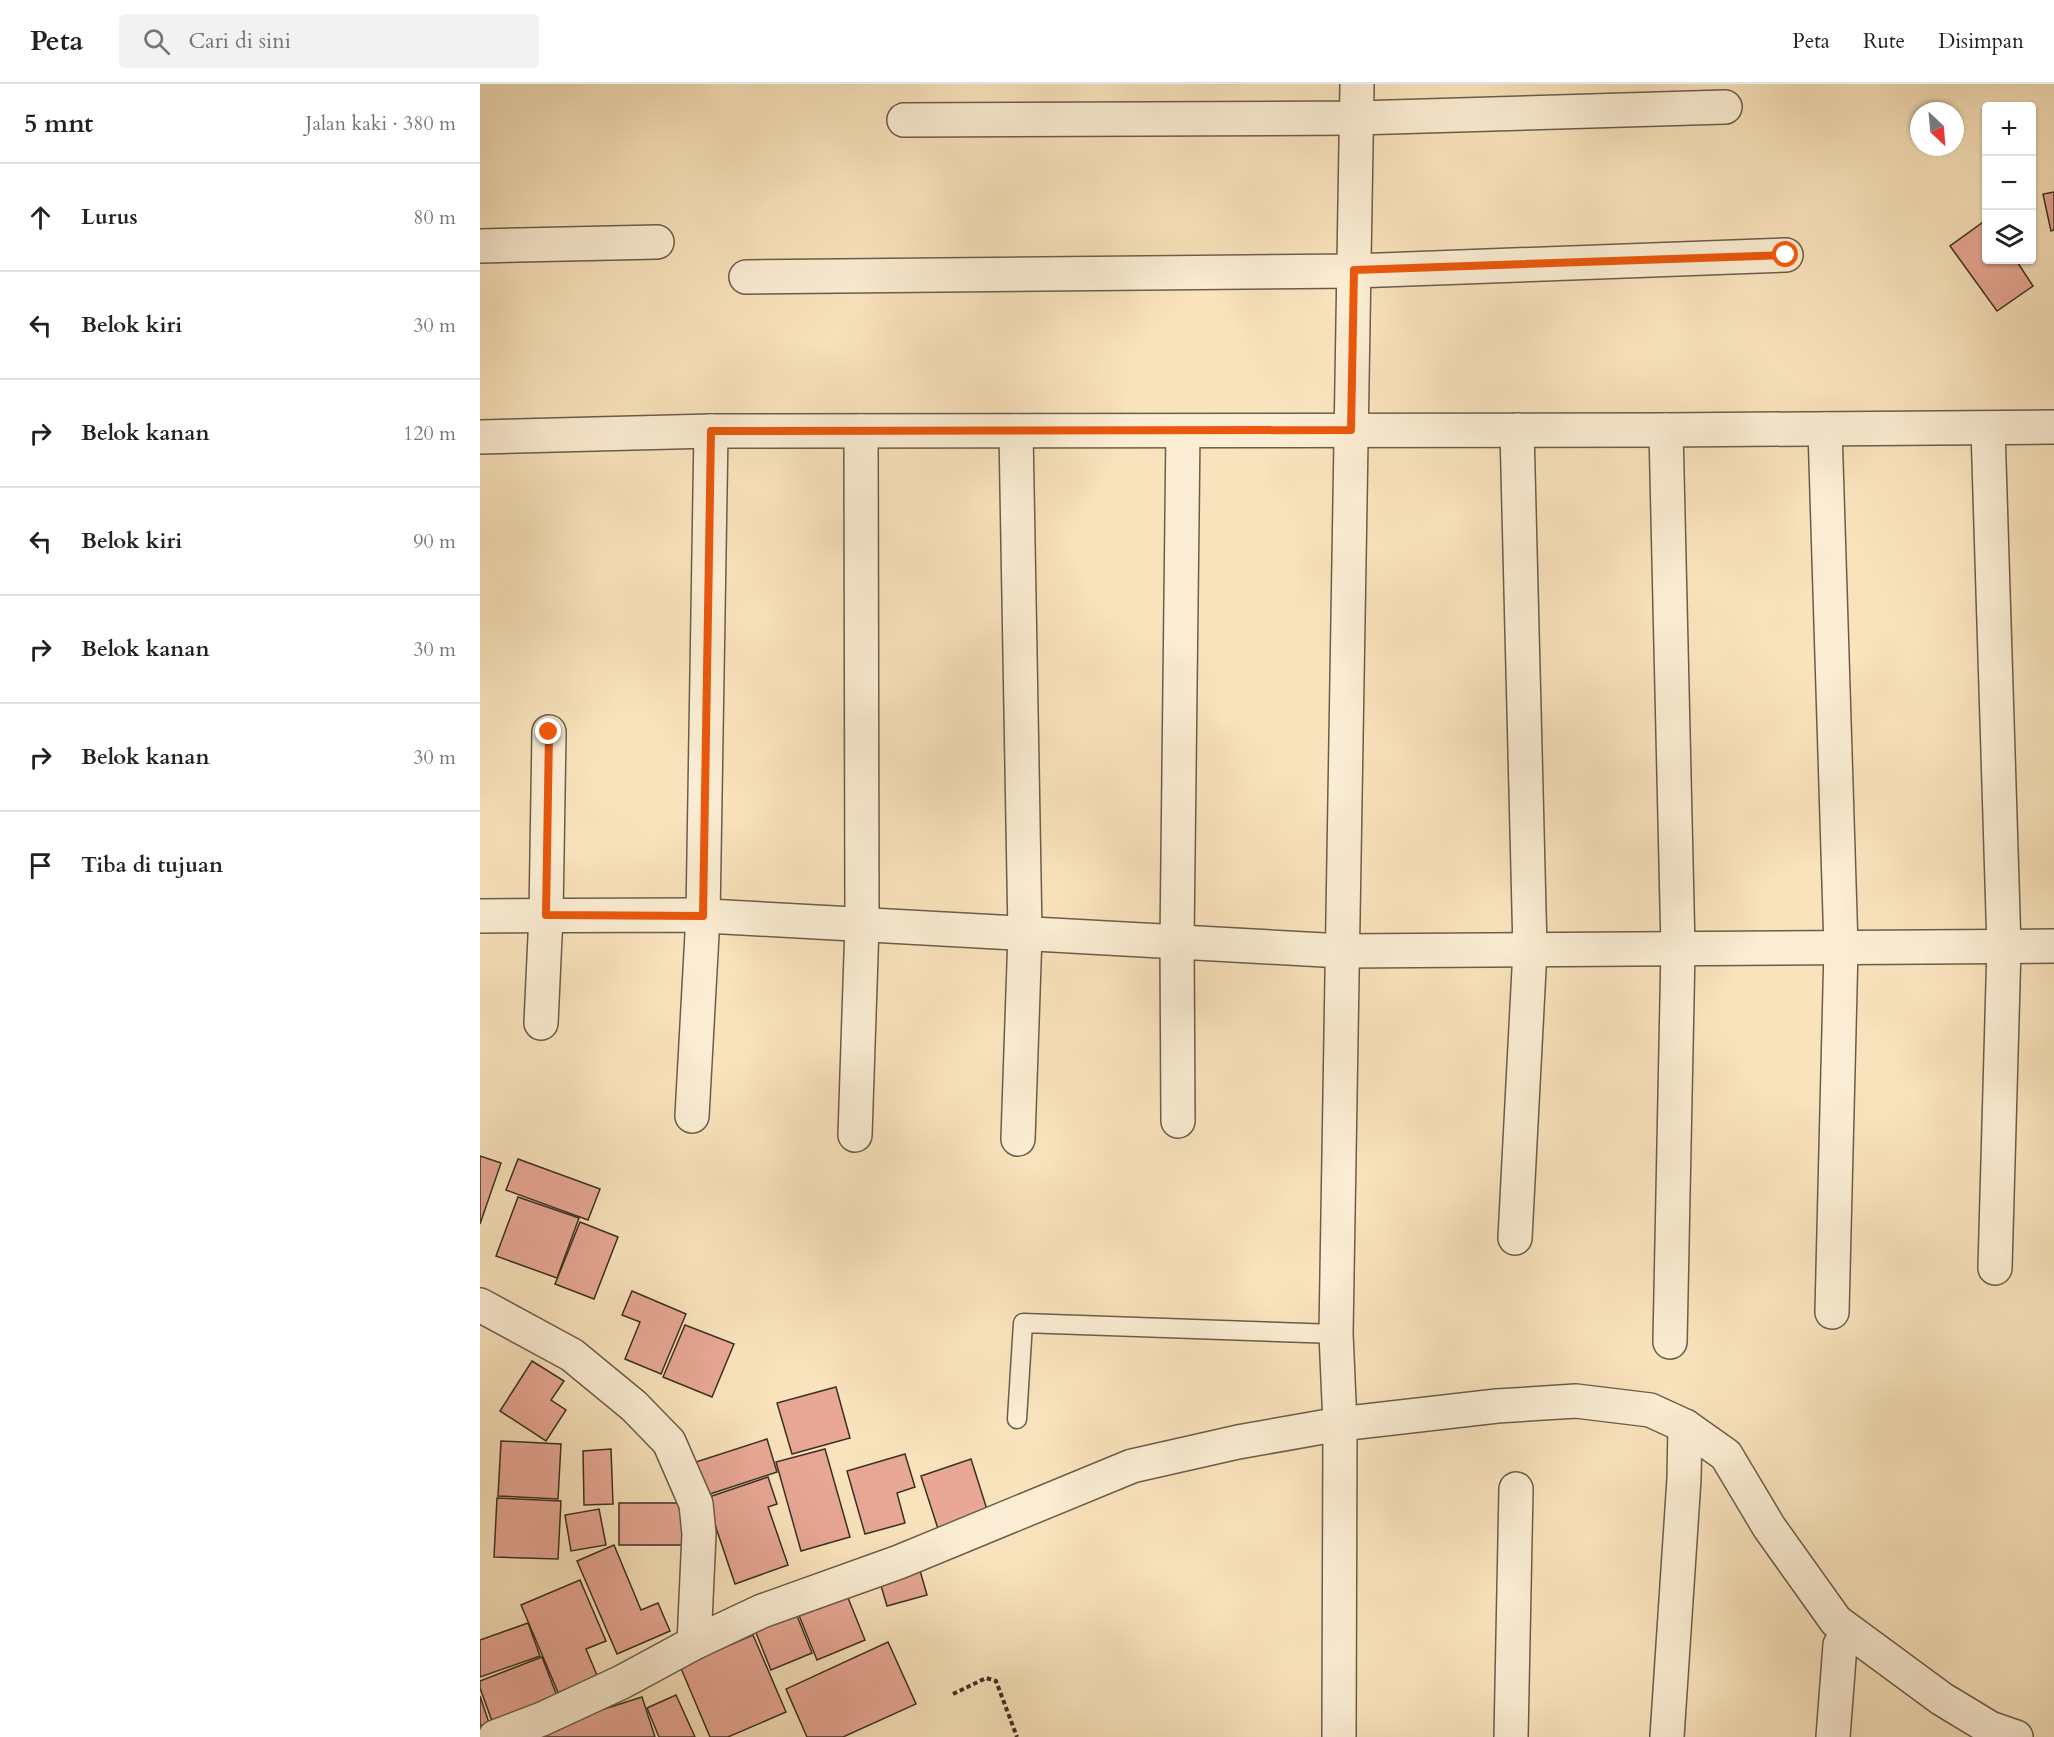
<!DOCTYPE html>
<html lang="id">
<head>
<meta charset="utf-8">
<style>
  :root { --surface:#fff; --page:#f2f2f2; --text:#222; --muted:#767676; --line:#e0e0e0 }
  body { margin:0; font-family:Cardo,serif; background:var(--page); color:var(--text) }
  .controls { position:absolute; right:18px; top:18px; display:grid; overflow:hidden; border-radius:6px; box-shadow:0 2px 4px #0004 }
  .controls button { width:54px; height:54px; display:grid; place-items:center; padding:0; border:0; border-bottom:2px solid var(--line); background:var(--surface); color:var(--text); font:30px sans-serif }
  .compass { position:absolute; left:1430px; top:18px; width:54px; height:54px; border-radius:50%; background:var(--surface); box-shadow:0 2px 4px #0004; rotate:154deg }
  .stop { position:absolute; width:18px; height:18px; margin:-14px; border:4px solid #ea580c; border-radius:50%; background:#fff }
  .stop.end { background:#ea580c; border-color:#fff; box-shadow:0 2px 6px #0008 }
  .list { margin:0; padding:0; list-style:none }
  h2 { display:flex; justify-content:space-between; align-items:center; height:78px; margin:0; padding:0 24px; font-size:26px }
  h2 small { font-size:20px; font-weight:400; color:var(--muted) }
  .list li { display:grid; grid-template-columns:39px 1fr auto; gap:18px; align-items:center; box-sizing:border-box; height:108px; padding:0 24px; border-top:2px solid var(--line) }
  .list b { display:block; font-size:22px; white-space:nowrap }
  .list em { font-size:20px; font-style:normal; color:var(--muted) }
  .icon { flex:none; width:33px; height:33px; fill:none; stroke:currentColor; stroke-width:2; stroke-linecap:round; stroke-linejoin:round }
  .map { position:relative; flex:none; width:1574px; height:1653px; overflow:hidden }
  header { display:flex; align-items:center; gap:36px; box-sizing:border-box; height:84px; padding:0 30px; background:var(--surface); border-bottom:2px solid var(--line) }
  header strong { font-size:28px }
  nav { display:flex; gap:33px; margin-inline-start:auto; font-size:21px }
  .search { width:420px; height:54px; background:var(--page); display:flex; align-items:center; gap:15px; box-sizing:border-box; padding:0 21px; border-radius:6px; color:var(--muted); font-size:22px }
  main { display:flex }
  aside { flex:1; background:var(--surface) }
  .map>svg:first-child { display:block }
  .building { fill:#e8a895; stroke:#3a3124; stroke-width:1.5 }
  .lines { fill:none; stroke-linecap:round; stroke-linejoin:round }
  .lane-casing { stroke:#6a5e4a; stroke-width:21 }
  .street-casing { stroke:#6a5e4a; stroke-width:36 }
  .path { stroke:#3a3124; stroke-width:4; stroke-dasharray:4.5 3; stroke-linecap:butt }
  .lane { stroke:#fbedd3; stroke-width:18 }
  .street { stroke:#fbedd3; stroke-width:33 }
  .route { stroke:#ea580c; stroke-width:8 }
</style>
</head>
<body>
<header>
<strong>Peta</strong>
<div class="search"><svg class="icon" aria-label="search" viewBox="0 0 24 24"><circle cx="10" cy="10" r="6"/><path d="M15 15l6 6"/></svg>Cari di sini</div>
<nav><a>Peta</a><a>Rute</a><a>Disimpan</a></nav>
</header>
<main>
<aside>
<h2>5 mnt<small>Jalan kaki · 380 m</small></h2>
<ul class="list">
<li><svg class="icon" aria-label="ahead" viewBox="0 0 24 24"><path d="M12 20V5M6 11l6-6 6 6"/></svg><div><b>Lurus</b></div><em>80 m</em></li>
<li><svg class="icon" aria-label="left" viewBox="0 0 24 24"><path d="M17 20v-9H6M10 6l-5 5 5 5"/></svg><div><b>Belok kiri</b></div><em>30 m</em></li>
<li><svg class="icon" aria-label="right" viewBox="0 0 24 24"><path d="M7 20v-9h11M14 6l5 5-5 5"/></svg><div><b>Belok kanan</b></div><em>120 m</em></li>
<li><svg class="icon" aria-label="left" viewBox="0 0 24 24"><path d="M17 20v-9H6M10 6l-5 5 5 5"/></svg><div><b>Belok kiri</b></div><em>90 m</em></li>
<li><svg class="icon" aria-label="right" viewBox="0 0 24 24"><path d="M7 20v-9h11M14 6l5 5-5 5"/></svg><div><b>Belok kanan</b></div><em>30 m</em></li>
<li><svg class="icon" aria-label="right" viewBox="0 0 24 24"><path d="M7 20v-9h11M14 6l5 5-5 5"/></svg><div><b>Belok kanan</b></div><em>30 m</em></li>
<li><svg class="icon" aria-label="arrive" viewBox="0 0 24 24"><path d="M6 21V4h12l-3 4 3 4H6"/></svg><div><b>Tiba di tujuan</b></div></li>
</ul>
</aside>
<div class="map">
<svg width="1574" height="1653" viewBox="0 0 1574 1653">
  <rect width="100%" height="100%" fill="#f9e3bc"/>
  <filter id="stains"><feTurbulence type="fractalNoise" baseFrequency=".00333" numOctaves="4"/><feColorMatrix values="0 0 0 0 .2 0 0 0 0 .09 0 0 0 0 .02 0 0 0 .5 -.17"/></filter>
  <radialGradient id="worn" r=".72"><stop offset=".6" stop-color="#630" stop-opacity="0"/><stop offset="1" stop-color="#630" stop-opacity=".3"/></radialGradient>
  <g class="building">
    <path d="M 1574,108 L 1574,146 L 1571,147 L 1563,110 Z"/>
    <path d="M 1506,136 L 1506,176 L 1536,176 L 1553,202 L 1517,227 L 1470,162 Z"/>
    <path d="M 0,1072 L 21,1079 L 0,1140 Z"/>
    <path d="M 38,1075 L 120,1105 L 108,1136 L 26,1106 Z"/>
    <path d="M 38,1113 L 99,1134 L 77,1194 L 16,1172 Z"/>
    <path d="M 100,1138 L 138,1153 L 114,1215 L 75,1200 Z"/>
    <path d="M 152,1207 L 206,1230 L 181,1290 L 145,1275 L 160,1238 L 142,1231 Z"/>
    <path d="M 205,1241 L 254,1260 L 232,1313 L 183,1293 Z"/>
    <path d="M 52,1277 L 84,1297 L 71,1316 L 86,1326 L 66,1357 L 20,1327 Z"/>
    <path d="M 356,1303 L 370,1354 L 312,1370 L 297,1319 Z"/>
    <path d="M 287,1355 L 297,1388 L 227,1411 L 216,1378 Z"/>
    <path d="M 21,1357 L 81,1360 L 78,1415 L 18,1412 Z"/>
    <path d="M 131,1365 L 133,1420 L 104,1421 L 103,1367 Z"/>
    <path d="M 345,1365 L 370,1453 L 321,1467 L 296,1378 Z"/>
    <path d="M 425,1370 L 435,1403 L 417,1409 L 425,1439 L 385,1450 L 367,1387 Z"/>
    <path d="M 491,1375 L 510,1435 L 460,1451 L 441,1392 Z"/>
    <path d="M 288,1393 L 297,1420 L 288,1423 L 308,1481 L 255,1500 L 226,1414 Z"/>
    <path d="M 17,1414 L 81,1417 L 78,1475 L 14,1473 Z"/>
    <path d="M 139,1419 L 206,1419 L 207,1461 L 139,1461 Z"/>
    <path d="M 119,1425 L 126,1461 L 91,1467 L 85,1431 Z"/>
    <path d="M 134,1461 L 161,1526 L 178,1519 L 190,1547 L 137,1570 L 97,1477 Z"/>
    <path d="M 439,1483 L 447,1511 L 407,1522 L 399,1495 Z"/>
    <path d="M 100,1496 L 126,1557 L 106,1565 L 119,1596 L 80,1613 L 41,1521 Z"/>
    <path d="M 364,1504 L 385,1556 L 337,1576 L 316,1524 Z"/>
    <path d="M 313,1522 L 332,1569 L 291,1586 L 272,1539 Z"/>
    <path d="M 48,1539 L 60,1572 L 0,1593 L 0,1556 Z"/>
    <path d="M 273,1551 L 306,1628 L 248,1653 L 230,1653 L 200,1582 Z"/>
    <path d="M 408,1558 L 436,1620 L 363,1653 L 327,1653 L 306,1605 Z"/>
    <path d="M 62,1573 L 77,1612 L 12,1637 L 0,1604 L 0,1597 Z"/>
    <path d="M 196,1611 L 215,1653 L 179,1653 L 167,1624 Z"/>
    <path d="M 0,1612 L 9,1639 L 0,1642 Z"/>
    <path d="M 162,1613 L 175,1653 L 64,1653 L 61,1645 Z"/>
  </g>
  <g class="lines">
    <defs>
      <path id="lane" d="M 537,1335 L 543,1239 L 856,1250"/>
      <g id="street">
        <path d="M 424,36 L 877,34 L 1245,23"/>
        <path d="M 0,162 L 177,158"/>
        <path d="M 266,193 L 874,187 L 1306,171"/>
        <path d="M 1345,345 L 1361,864 L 1352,1228"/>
        <path d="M 1508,345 L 1524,863 L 1515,1184"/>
        <path d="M 1186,346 L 1198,865 L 1190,1258"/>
        <path d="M 536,347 L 545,850 L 538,1055"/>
        <path d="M 0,353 L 231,347 L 1186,346 L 1574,343"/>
        <path d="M 0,832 L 209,831 L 862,867 L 1574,862"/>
        <path d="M 61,939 L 66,831 L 69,648"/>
        <path d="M 212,1032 L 223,832 L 231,347"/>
        <path d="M 698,1037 L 697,858 L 703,347"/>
        <path d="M 375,1051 L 382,841 L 381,347"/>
        <path d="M 1035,1154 L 1050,866 L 1037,346"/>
        <path d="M 0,1221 L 92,1271 L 154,1322 L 189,1358 L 216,1420 L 219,1450 L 214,1559"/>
        <path d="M 15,1653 L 62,1635 L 142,1598 L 214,1559 L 282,1527 L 419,1478 L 652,1382 L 758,1358 L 860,1340 L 1017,1322 L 1096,1317 L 1170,1326 L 1205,1342 L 1246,1371 L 1289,1443 L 1356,1537 L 1462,1615 L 1510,1644 L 1536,1653"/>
        <path d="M 859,1653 L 860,1340 L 856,1250 L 877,0"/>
        <path d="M 1031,1653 L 1036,1405"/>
        <path d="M 1187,1653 L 1204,1395 L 1205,1342"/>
        <path d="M 1353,1653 L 1360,1561"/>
      </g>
    </defs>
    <use href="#lane" class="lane-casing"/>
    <use href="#street" class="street-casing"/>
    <path class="path" d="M 473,1610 L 506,1594 L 516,1597 L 537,1653"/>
    <use href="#lane" class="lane"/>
    <use href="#street" class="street"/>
  </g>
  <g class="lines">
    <path class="route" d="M 69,648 L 66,831 L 223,832 L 231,347 L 871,346 L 874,186 L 1306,171"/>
  </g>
  <rect width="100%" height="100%" filter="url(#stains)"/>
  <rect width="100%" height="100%" fill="url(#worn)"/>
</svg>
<div class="controls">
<button>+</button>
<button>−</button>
<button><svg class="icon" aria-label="layers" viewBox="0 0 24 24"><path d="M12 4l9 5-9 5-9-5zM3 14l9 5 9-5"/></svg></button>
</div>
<svg class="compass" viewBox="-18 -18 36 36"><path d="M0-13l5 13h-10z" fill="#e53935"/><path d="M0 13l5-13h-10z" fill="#767676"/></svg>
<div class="stop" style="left:1306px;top:171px"></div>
<div class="stop end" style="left:69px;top:648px"></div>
</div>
</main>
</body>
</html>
